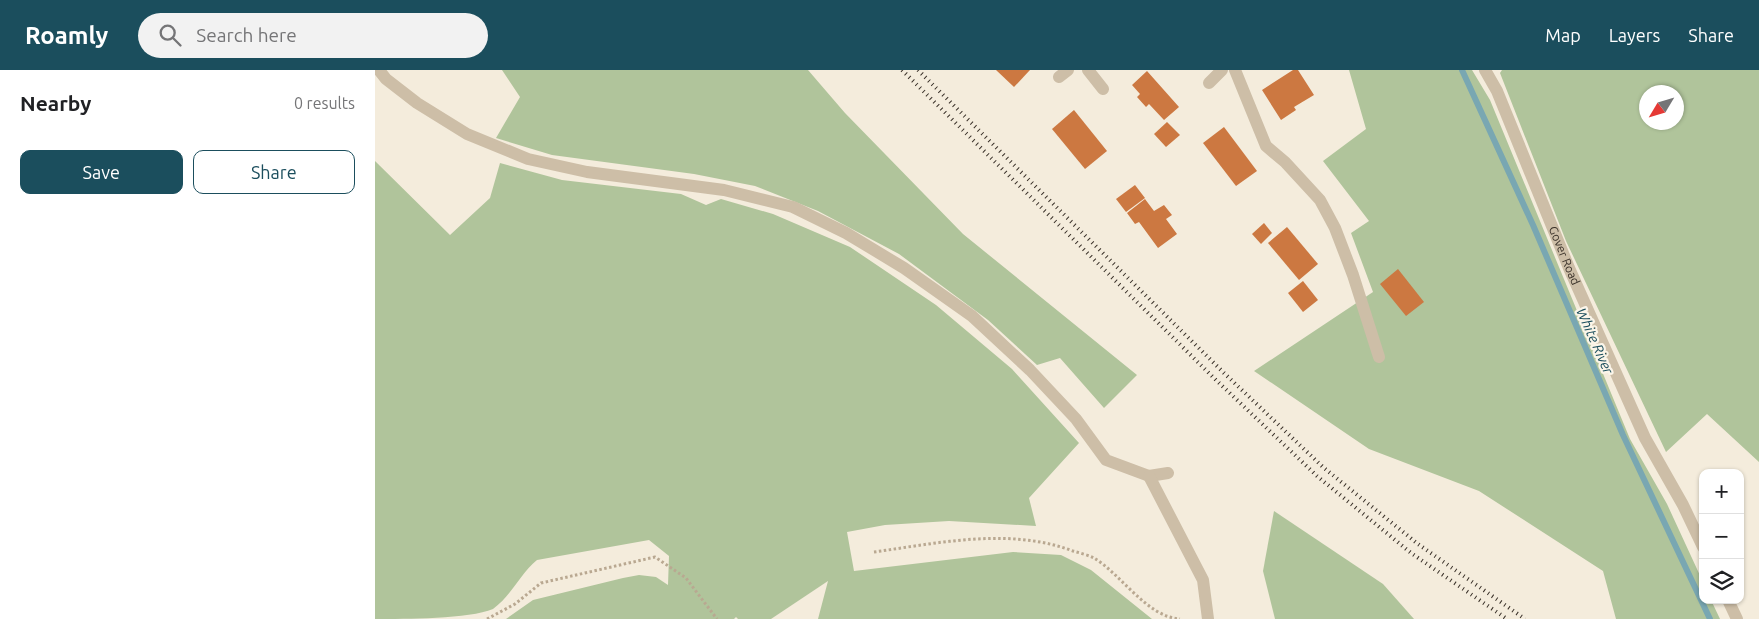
<!DOCTYPE html>
<html lang="en">
<head>
<meta charset="utf-8">
<style>
  :root { --surface:#fff; --page:#f2f2f2; --text:#202124; --muted:#757577; --line:#e0e0e0; --accent:#1b4e5d }
  body { margin:0; font-family:Ubuntu,sans-serif; background:var(--page); color:var(--text) }
  .controls { position:absolute; right:15px; bottom:15px; display:grid; overflow:hidden; border-radius:10px; box-shadow:0 1px 4px #0004 }
  .controls button { width:45px; height:45px; display:grid; place-items:center; padding:0; border:0; border-bottom:1px solid var(--line); background:var(--surface); color:var(--text); font:25px sans-serif }
  .compass { position:absolute; left:1264px; top:15px; width:45px; height:45px; border-radius:50%; background:var(--surface); box-shadow:0 1px 4px #0004; rotate:232deg }
  .list { margin:0; padding:0; list-style:none }
  h2 { display:flex; justify-content:space-between; align-items:center; height:65px; margin:0; padding:0 20px; font-size:21px }
  h2 small { font-size:16px; font-weight:400; color:var(--muted) }
  .actions { display:flex; gap:10px; padding:15px 20px }
  .actions a { flex:1; padding:11px 0; border:1px solid var(--accent); border-radius:10px; text-align:center; font-size:18px; color:var(--accent) }
  .actions .main { background:var(--accent); color:#fff }
  .icon { flex:none; width:28px; height:28px; fill:none; stroke:currentColor; stroke-width:2; stroke-linecap:round; stroke-linejoin:round }
  .map { position:relative; flex:none; width:1384px; height:549px; overflow:hidden }
  header { display:flex; align-items:center; gap:30px; box-sizing:border-box; height:70px; padding:0 25px; background:var(--accent); color:#fff }
  header strong { font-size:24px }
  nav { display:flex; gap:28px; margin-inline-start:auto; font-size:18px }
  .search { width:350px; height:45px; background:var(--page); display:flex; align-items:center; gap:12px; box-sizing:border-box; padding:0 18px; border-radius:28px; color:var(--muted); font-size:19px }
  main { display:flex }
  aside { flex:1; background:var(--surface) }
  .map>svg:first-child { display:block }
  .green { fill:#b0c49b; fill-rule:evenodd }
  .lines { fill:none; stroke-linecap:round; stroke-linejoin:round }
  .stream { stroke:#79a7b2; stroke-width:6 }
  .building { fill:#cc7841 }
  .path { stroke:#b9a891; stroke-width:3; stroke-dasharray:2.5 2.5; stroke-linecap:butt }
  .minor { stroke:#cdbea7; stroke-width:12 }
  .rail { stroke:#393028; stroke-width:4; stroke-dasharray:1 4; stroke-linecap:butt }
  .labels { text-anchor:middle; stroke-width:4.5; stroke-linejoin:round; paint-order:stroke }
  .street-label { font-size:12px; fill:#393028; stroke:#fbf5e9 }
  .water-label { font-size:14px; font-style:italic; fill:#1b4e5d; stroke:#fbf5e9 }
</style>
</head>
<body>
<header>
<strong>Roamly</strong>
<div class="search"><svg class="icon" aria-label="search" viewBox="0 0 24 24"><circle cx="10" cy="10" r="6"/><path d="M15 15l6 6"/></svg>Search here</div>
<nav><a>Map</a><a>Layers</a><a>Share</a></nav>
</header>
<main>
<aside>
<h2>Nearby<small>0 results</small></h2>
<ul class="list">
</ul>
<div class="actions"><a class="main">Save</a><a>Share</a></div>
</aside>
<div class="map">
<svg width="1384" height="549" viewBox="0 0 1384 549">
  <rect width="100%" height="100%" fill="#f4ecdc"/>
  <g class="green">
    <path d="M 127,0 L 433,0 L 470,43 L 588,164 L 762,305 L 729,338 L 685,288 L 662,295 L 613,250 L 524,184 L 443,141 L 380,116 L 319,104 L 177,85 L 121,68 L 145,27 Z"/>
    <path d="M 974,0 L 1097,0 L 1115,30 L 1255,369 L 1292,434 L 1328,512 L 1328,530 L 1336,530 L 1345,549 L 1241,549 L 1228,501 L 1104,421 L 994,379 L 879,301 L 998,222 L 976,163 L 994,151 L 948,91 L 991,59 Z"/>
    <path d="M 1127,0 L 1384,0 L 1384,392 L 1332,344 L 1291,382 L 1191,171 L 1125,3 ZM 1272,22 L 1302,22 L 1302,52 L 1272,52 Z"/>
    <path d="M 0,91 L 75,165 L 115,128 L 125,93 L 187,110 L 306,124 L 331,135 L 346,129 L 398,144 L 475,177 L 561,235 L 637,299 L 704,373 L 654,428 L 661,456 L 574,451 L 510,455 L 472,462 L 479,501 L 638,482 L 686,485 L 716,500 L 777,549 L 443,549 L 453,511 L 396,549 L 363,549 L 361,547 L 359,549 L 131,549 L 158,530 L 248,508 L 264,505 L 281,507 L 293,515 L 294,486 L 274,470 L 162,490 C 145,504 137,525 118,539 C 94,549 31,549 0,549 Z"/>
    <path d="M 899,441 L 1008,514 L 1039,549 L 900,549 L 888,501 Z"/>
  </g>
  <g class="lines">
    <path class="stream" d="M 1087,0 L 1158,155 L 1248,365 L 1335,549"/>
  </g>
  <g class="building">
    <path d="M 621,0 L 655,0 L 639,17 Z"/>
    <path d="M 918,0 L 923,0 L 939,25 L 919,37 L 921,40 L 906,50 L 887,20 Z"/>
    <path d="M 772,1 L 804,37 L 789,50 L 774,34 L 771,37 L 762,27 L 765,24 L 757,15 Z"/>
    <path d="M 699,40 L 732,81 L 710,99 L 677,59 Z"/>
    <path d="M 792,52 L 805,65 L 791,77 L 779,64 Z"/>
    <path d="M 849,57 L 882,101 L 861,116 L 828,73 Z"/>
    <path d="M 760,115 L 770,128 L 751,142 L 741,129 Z"/>
    <path d="M 770,129 L 779,141 L 789,135 L 797,145 L 791,149 L 802,164 L 783,178 L 764,152 L 760,154 L 752,143 Z"/>
    <path d="M 889,153 L 897,163 L 886,174 L 877,164 Z"/>
    <path d="M 912,157 L 943,194 L 924,210 L 893,173 Z"/>
    <path d="M 1023,199 L 1049,232 L 1031,246 L 1005,214 Z"/>
    <path d="M 928,211 L 943,230 L 928,242 L 913,223 Z"/>
  </g>
  <g class="lines">
    <g class="path">
      <path d="M 499,482 C 564,473 634,457 698,481 C 705,483 713,485 719,488 C 746,504 772,547 805,549"/>
      <path d="M 112,549 L 140,534 L 166,513 L 280,487 L 311,508 L 342,549"/>
    </g>
    <g class="minor">
      <path d="M 4,0 L 11,9 L 42,33 L 92,64 L 153,89 L 212,102 L 349,120 L 418,137 L 471,163 L 529,198 L 597,246 L 655,300 L 701,349 L 731,390 L 774,406 L 793,403"/>
      <path d="M 713,0 L 728,19"/>
      <path d="M 860,0 L 891,76 L 910,92 L 945,130 L 960,158 L 978,205 L 1004,287"/>
      <path id="s1" d="M 1110,0 L 1122,21 L 1194,198 L 1270,368 L 1308,435 L 1328,477"/>
      <path d="M 684,7 L 693,0"/>
      <path d="M 834,13 L 847,0"/>
      <path d="M 774,406 L 828,510 L 833,549"/>
      <path d="M 1353,530 L 1362,549"/>
    </g>
    <g class="rail">
      <path d="M 527,0 L 841,310 L 942,406 L 1036,483 L 1132,549"/>
      <path d="M 543,0 L 849,303 L 949,398 L 1043,474 L 1150,549"/>
    </g>
  </g>
  <g class="labels">
    <g class="street-label">
      <text dy="4" stroke="none"><textPath href="#s1" startOffset="202">Gover Road</textPath></text>
    </g>
    <g class="water-label">
      <text transform="translate(1220 271) rotate(66)" y="5">White River</text>
    </g>
  </g>
</svg>
<div class="controls">
<button>+</button>
<button>−</button>
<button><svg class="icon" aria-label="layers" viewBox="0 0 24 24"><path d="M12 4l9 5-9 5-9-5zM3 14l9 5 9-5"/></svg></button>
</div>
<svg class="compass" viewBox="-18 -18 36 36"><path d="M0-13l5 13h-10z" fill="#e53935"/><path d="M0 13l5-13h-10z" fill="#757577"/></svg>
</div>
</main>
</body>
</html>
